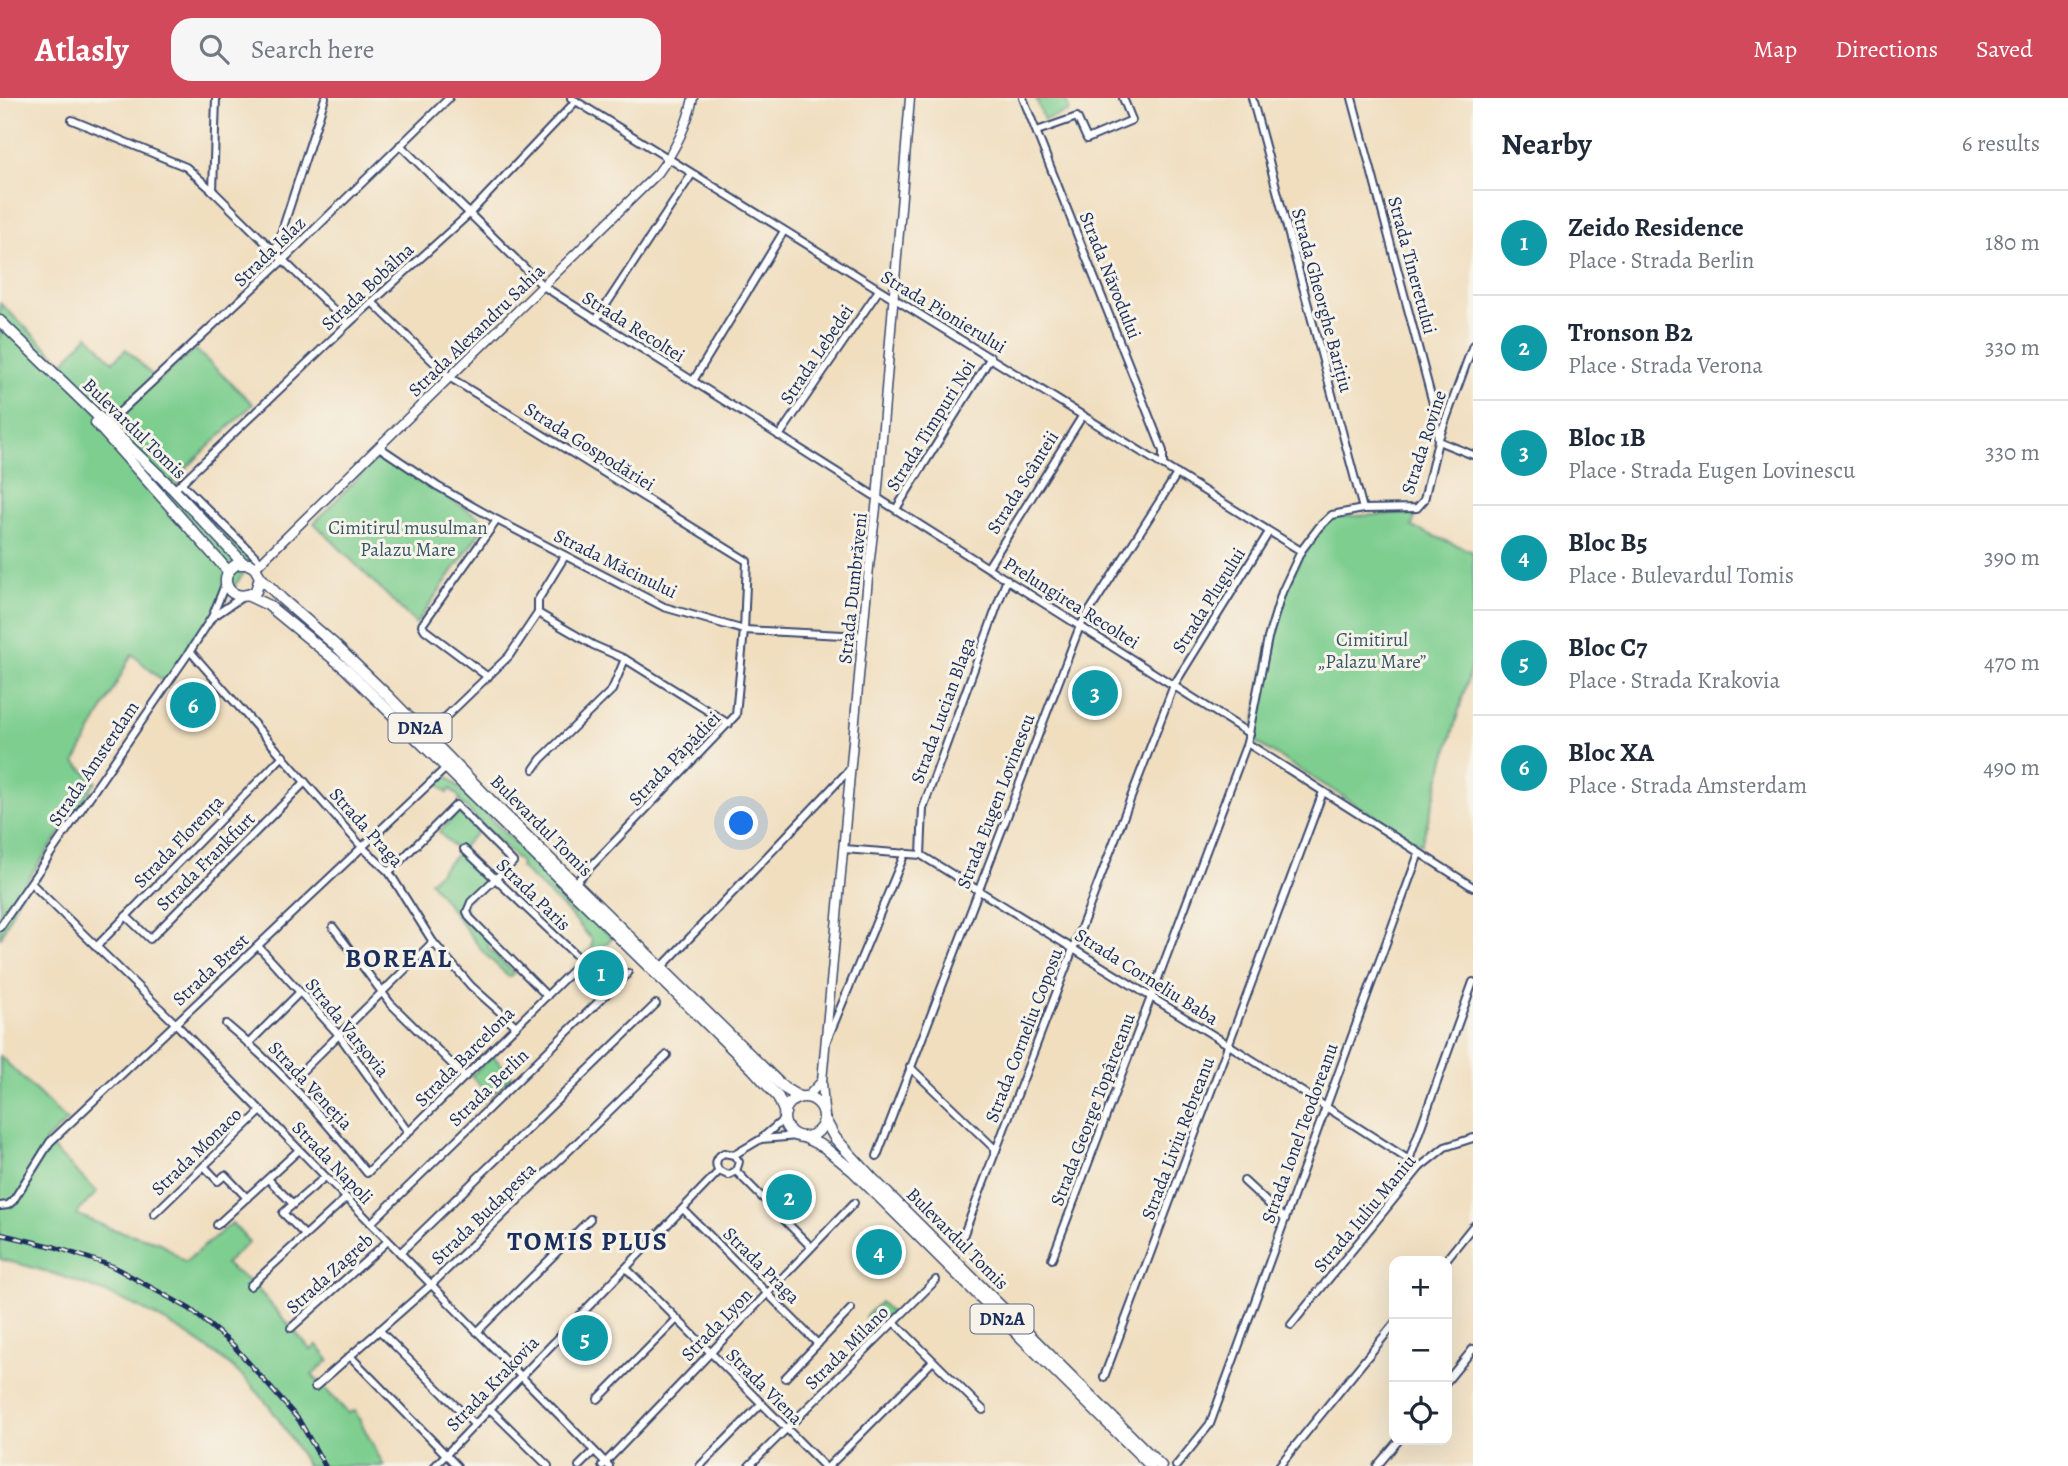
<!DOCTYPE html>
<html lang="en">
<head>
<meta charset="utf-8">
<style>
  :root { --surface:#fff; --page:#f6f6f7; --text:#1f2937; --muted:#747a83; --line:#e0e1e3; --accent:#d1495b }
  body { margin:0; font-family:Alegreya,serif; background:var(--page); color:var(--text) }
  .controls { position:absolute; right:21px; bottom:21px; display:grid; overflow:hidden; border-radius:14px; box-shadow:0 7px 28px #0002 }
  .controls button { width:63px; height:63px; display:grid; place-items:center; padding:0; border:0; border-bottom:2px solid var(--line); background:var(--surface); color:var(--text); font:35px sans-serif }
  .you { position:absolute; left:742px; top:726px; width:24px; height:24px; margin:-18px; border:5px solid #fff; border-radius:50%; background:#1a73e8; box-shadow:0 0 0 10px #1a73e833 }
  .badge { display:grid; place-items:center; width:46px; height:46px; border-radius:50%; background:var(--accent); color:#fff; font-size:23px; font-weight:700 }
  .pin { position:absolute; translate:-50% -50%; border:4px solid #fff; box-shadow:0 2px 7px #0006 }
  .list { margin:0; padding:0; list-style:none }
  h2 { display:flex; justify-content:space-between; align-items:center; height:91px; margin:0; padding:0 28px; font-size:30px }
  h2 small { font-size:23px; font-weight:400; color:var(--muted) }
  .list li { display:grid; grid-template-columns:46px 1fr auto; gap:21px; align-items:center; box-sizing:border-box; height:105px; padding:0 28px; border-top:2px solid var(--line) }
  .list b { display:block; font-size:26px; white-space:nowrap }
  .list p { margin:0; font-size:23px; white-space:nowrap; color:var(--muted) }
  .list em { font-size:23px; font-style:normal; color:var(--muted) }
  .icon { flex:none; width:38px; height:38px; fill:none; stroke:currentColor; stroke-width:2; stroke-linecap:round; stroke-linejoin:round }
  .map { position:relative; flex:none; width:1473px; height:1368px; overflow:hidden }
  header { display:flex; align-items:center; gap:42px; box-sizing:border-box; height:98px; padding:0 35px; background:var(--accent); color:#fff }
  header strong { font-size:33px }
  nav { display:flex; gap:38px; margin-inline-start:auto; font-size:24px }
  .search { width:490px; height:63px; background:var(--page); display:flex; align-items:center; gap:18px; box-sizing:border-box; padding:0 24px; border-radius:21px; color:var(--muted); font-size:26px }
  main { display:flex }
  aside { flex:1; background:var(--surface) }
  .map>svg:first-child { display:block }
  .green { fill:#7dce8f; stroke:#4c7e76; stroke-width:2 }
  .lines { fill:none; stroke-linecap:round; stroke-linejoin:round }
  .minor-casing { stroke:#3b496d; stroke-width:10 }
  .tertiary-casing { stroke:#3b496d; stroke-width:11 }
  .primary-casing { stroke:#3b496d; stroke-width:13 }
  .minor { stroke:#fff; stroke-width:6 }
  .tertiary { stroke:#fff; stroke-width:8 }
  .primary { stroke:#fff; stroke-width:10 }
  .rail-casing { stroke:#1b2f5e; stroke-width:5 }
  .rail { stroke:#f7f3e8; stroke-width:2.5; stroke-dasharray:8; stroke-linecap:butt }
  .labels { text-anchor:middle; stroke-width:6; stroke-linejoin:round; paint-order:stroke }
  .shield { fill:#f7f3e8; stroke:#5d6a87; stroke-width:2 }
  .shield-label { font-size:18px; font-weight:bold; fill:#1b2f5e }
  .street-label { font-size:19px; fill:#1b2f5e; stroke:#f7f3e8 }
  .park-label { font-size:19px; fill:#34576a; stroke:#f7f3e8 }
  .district-label { font-size:26px; font-weight:bold; letter-spacing:2px; fill:#1b2f5e; stroke:#f7f3e8 }
</style>
</head>
<body>
<header>
<strong>Atlasly</strong>
<div class="search"><svg class="icon" aria-label="search" viewBox="0 0 24 24"><circle cx="10" cy="10" r="6"/><path d="M15 15l6 6"/></svg>Search here</div>
<nav><a>Map</a><a>Directions</a><a>Saved</a></nav>
</header>
<main>
<div class="map">
<svg width="1473" height="1368" viewBox="0 0 1473 1368">
  <rect width="100%" height="100%" fill="#f7f3e8"/>
  <filter id="ink" filterUnits="userSpaceOnUse"><feTurbulence type="fractalNoise" baseFrequency=".0143" numOctaves="2"/><feDisplacementMap in="SourceGraphic" scale="14" xChannelSelector="R" yChannelSelector="G"/><feConvolveMatrix kernelMatrix="1 2 1 2 8 2 1 2 1" color-interpolation-filters="sRGB"/></filter>
  <filter id="wash" filterUnits="userSpaceOnUse"><feTurbulence type="fractalNoise" baseFrequency=".00686" numOctaves="4" result="noise"/><feDisplacementMap in="SourceGraphic" scale="28" xChannelSelector="R" yChannelSelector="G"/><feGaussianBlur stdDeviation="1.57" result="paint"/><feColorMatrix in="noise" values="0 0 0 0 0 0 0 0 0 0 0 0 0 0 0 0 0 1.4 0 .05"/><feComposite in="paint" operator="in"/></filter>
  <g filter="url(#wash)">
    <rect width="100%" height="100%" fill="#f0debf"/>
    <g class="green">
      <path d="M 1036,0 L 1065,0 L 1070,13 L 1044,22 Z"/>
      <path d="M 0,205 L 63,265 L 88,237 L 113,264 L 126,251 L 158,283 L 195,251 L 253,306 L 173,383 L 253,462 L 165,585 L 132,556 L 75,664 L 96,684 L 24,787 L 0,841 Z"/>
      <path d="M 380,357 L 487,424 L 416,526 L 314,425 Z"/>
      <path d="M 1416,415 L 1412,429 L 1473,454 L 1473,562 L 1421,747 L 1252,642 C 1262,582 1270,523 1297,469 C 1305,451 1319,435 1331,419 Z"/>
      <path d="M 448,679 L 612,840 L 592,860 L 587,855 L 591,851 L 592,842 L 567,813 L 520,769 L 521,765 L 459,703 L 460,700 L 451,691 L 447,695 L 438,686 L 444,680 Z"/>
      <path d="M 457,715 L 461,715 L 478,733 L 460,752 L 491,782 L 464,804 L 467,819 L 488,844 L 488,850 L 514,875 L 509,879 L 484,855 L 430,783 L 459,754 L 439,734 Z"/>
      <path d="M 492,957 L 512,978 L 490,998 L 471,978 Z"/>
      <path d="M 0,958 L 67,1023 L 45,1043 L 97,1094 L 76,1116 L 109,1130 L 161,1145 L 185,1164 L 232,1125 L 249,1144 L 225,1166 L 255,1188 L 311,1252 L 317,1247 L 329,1262 L 312,1277 L 348,1315 L 355,1313 L 384,1368 L 307,1368 C 289,1336 269,1303 242,1278 C 174,1217 87,1182 0,1161 Z"/>
      <path d="M 880,1204 L 894,1218 L 879,1233 L 865,1219 Z"/>
    </g>
  </g>
  <g filter="url(#ink)">
    <g class="lines">
      <defs>
        <g id="minor">
          <path d="M 571,0 L 1301,453"/>
          <path d="M 1023,0 L 1163,353 L 1163,367"/>
          <path d="M 1252,0 L 1363,411"/>
          <path d="M 1352,0 L 1435,313 L 1438,343 L 1473,357"/>
          <path d="M 72,22 L 186,69 L 213,93 L 348,226"/>
          <path d="M 1037,33 L 1077,19 L 1087,41 L 1132,22 L 1123,0"/>
          <path d="M 400,47 L 543,188 L 1250,636"/>
          <path d="M 213,93 L 216,0"/>
          <path d="M 275,154 L 325,0"/>
          <path d="M 372,204 L 449,279 L 747,463 L 744,532 L 736,617 L 575,785"/>
          <path d="M 596,222 L 692,76"/>
          <path d="M 693,283 L 784,133"/>
          <path d="M 107,326 L 283,162 L 449,0"/>
          <path d="M 779,338 L 879,192"/>
          <path d="M 379,349 L 437,388 L 497,422 L 664,509 L 744,532 L 863,538"/>
          <path d="M 181,385 L 261,464"/>
          <path d="M 174,392 L 348,226 L 469,116 L 576,3"/>
          <path d="M 896,411 L 991,259"/>
          <path d="M 988,469 L 1083,317"/>
          <path d="M 538,515 L 593,547 L 625,561 L 729,626"/>
          <path d="M 214,518 L 242,499"/>
          <path d="M 190,553 L 362,749 L 389,774 L 433,844 L 471,888 L 516,928"/>
          <path d="M 488,579 L 425,532 L 422,527 L 497,422"/>
          <path d="M 427,637 L 509,558 L 538,515 L 538,502 L 565,458"/>
          <path d="M 1247,645 L 1473,789"/>
          <path d="M 534,671 L 541,661 L 612,592 L 625,561"/>
          <path d="M 844,751 L 921,757 L 1229,947 L 1420,1069"/>
          <path d="M 921,757 L 923,710 L 1007,481"/>
          <path d="M 389,774 L 456,707 L 513,764 L 471,804 L 467,814 L 470,820 L 547,898"/>
          <path d="M 31,785 L 176,926 L 609,1368"/>
          <path d="M 126,818 L 150,841 L 305,684"/>
          <path d="M 0,829 L 190,553 L 212,519 L 226,484"/>
          <path d="M 333,829 L 390,905 L 465,979"/>
          <path d="M 258,848 L 339,937 L 408,1034"/>
          <path d="M 96,849 L 283,658"/>
          <path d="M 661,870 L 850,671"/>
          <path d="M 226,926 C 279,970 325,1021 367,1075 L 582,863 L 464,751"/>
          <path d="M 827,942 L 905,755"/>
          <path d="M 249,945 L 300,894"/>
          <path d="M 910,969 L 996,1052"/>
          <path d="M 290,985 L 433,844"/>
          <path d="M 763,1039 L 784,1021"/>
          <path d="M 734,1057 L 761,1041 L 798,1038"/>
          <path d="M 877,1058 L 1080,528 L 1177,376"/>
          <path d="M 1409,1062 L 1473,884"/>
          <path d="M 204,1068 L 218,1083 L 225,1077 L 247,1100"/>
          <path d="M 719,1073 L 728,1077 L 736,1073 L 739,1064 L 734,1057"/>
          <path d="M 719,1073 C 714,1066 716,1059 724,1055 L 734,1057"/>
          <path d="M 736,1073 L 811,1149"/>
          <path d="M 268,1081 L 293,1106"/>
          <path d="M 1244,1083 L 1285,1121"/>
          <path d="M 0,1108 L 8,1107 L 13,1103 L 50,1044 L 447,669"/>
          <path d="M 683,1111 L 818,1246"/>
          <path d="M 154,1116 L 261,1013"/>
          <path d="M 371,1125 L 628,875"/>
          <path d="M 217,1127 L 299,1052"/>
          <path d="M 305,1137 L 283,1115 L 325,1079"/>
          <path d="M 962,1141 L 1174,587 L 1269,434"/>
          <path d="M 400,1155 L 656,906"/>
          <path d="M 1052,1161 L 1247,645 L 1268,540 L 1282,494 L 1301,453 L 1319,429 L 1332,417 L 1363,411 L 1417,410 L 1424,402 L 1438,343 L 1473,247"/>
          <path d="M 1445,1163 L 1473,1128"/>
          <path d="M 626,1170 L 824,1368"/>
          <path d="M 250,1188 L 346,1100"/>
          <path d="M 894,1224 L 983,1312"/>
          <path d="M 1291,1227 L 1420,1069 L 1445,1049 L 1473,1040"/>
          <path d="M 291,1230 L 388,1143"/>
          <path d="M 379,1232 L 474,1326"/>
          <path d="M 477,1234 L 590,1121"/>
          <path d="M 350,1258 L 457,1368"/>
          <path d="M 1104,1279 L 1323,694"/>
          <path d="M 785,1280 L 851,1211"/>
          <path d="M 1447,1283 L 1473,1251"/>
          <path d="M 315,1289 L 431,1187 L 667,957"/>
          <path d="M 598,1301 L 677,1221"/>
          <path d="M 489,1310 L 548,1368"/>
          <path d="M 435,1368 L 719,1073"/>
          <path d="M 579,1368 L 594,1353"/>
          <path d="M 602,1368 L 854,1105"/>
          <path d="M 700,1368 L 761,1306"/>
          <path d="M 749,1368 L 936,1182"/>
          <path d="M 829,1368 L 933,1263"/>
          <path d="M 1176,1368 L 1210,1326 L 1419,755"/>
          <path d="M 1279,1368 L 1394,1226"/>
          <path d="M 1377,1368 L 1399,1342"/>
        </g>
        <g id="tertiary">
          <path d="M 255,470 L 658,75 C 675,52 687,29 693,0"/>
          <path d="M 807,999 L 822,983"/>
          <path d="M 824,1012 L 822,983 L 869,469 L 877,401 L 910,0"/>
        </g>
        <g id="primary">
          <path d="M 0,223 L 174,392 L 243,465"/>
          <path d="M 96,325 L 228,473"/>
          <path d="M 260,479 L 256,493 C 232,509 213,480 237,466 L 249,466 L 255,470 L 260,479 L 283,502 L 334,546 L 388,598 L 505,717 L 784,990 L 799,999"/>
          <path d="M 249,498 L 268,507 L 346,571 L 752,970 L 778,999 L 785,1015"/>
          <circle cx="804" cy="1019" r="20"/>
          <path d="M 825,1022 L 835,1040 L 871,1079 L 1161,1368"/>
          <path d="M 804,1039 L 824,1049 L 853,1073 L 1151,1368"/>
        </g>
      </defs>
      <use href="#minor" class="minor-casing"/>
      <use href="#tertiary" class="tertiary-casing"/>
      <use href="#primary" class="primary-casing"/>
      <use href="#minor" class="minor"/>
      <use href="#tertiary" class="tertiary"/>
      <use href="#primary" class="primary"/>
      <defs>
        <path id="rail" d="M 0,1136 L 55,1149 L 112,1168 L 190,1211 L 233,1247 L 299,1322 L 325,1368"/>
      </defs>
      <use href="#rail" class="rail-casing"/>
      <use href="#rail" class="rail"/>
    </g>
  </g>
  <g class="labels">
    <g class="shield">
      <rect x="388.5" y="615.5" width="63" height="29" rx="5"/>
      <rect x="970.5" y="1206.5" width="63" height="29" rx="5"/>
    </g>
    <g class="shield-label">
      <text x="420" y="636">DN2A</text>
      <text x="1002" y="1227">DN2A</text>
    </g>
    <g class="street-label">
      <text transform="translate(269 153) rotate(-44)" y="7">Strada Islaz</text>
      <text transform="translate(1413 167) rotate(75)" y="7">Strada Tineretului</text>
      <text transform="translate(1111 177) rotate(68)" y="7">Strada Năvodului</text>
      <text transform="translate(367 188) rotate(-43)" y="7">Strada Bobâlna</text>
      <text transform="translate(1323 202) rotate(75)" y="7">Strada Gheorghe Barițiu</text>
      <text transform="translate(944 213) rotate(31)" y="7">Strada Pionierului</text>
      <text transform="translate(634 228) rotate(32)" y="7">Strada Recoltei</text>
      <text transform="translate(476 232) rotate(-44)" y="7">Strada Alexandru Sahia</text>
      <text transform="translate(816 256) rotate(-56)" y="7">Strada Lebedei</text>
      <text transform="translate(930 327) rotate(-58)" y="7">Strada Timpuri Noi</text>
      <text transform="translate(135 330) rotate(44)" y="7">Bulevardul Tomis</text>
      <text transform="translate(1423 344) rotate(-72)" y="7">Strada Rovine</text>
      <text transform="translate(590 348) rotate(32)" y="7">Strada Gospodăriei</text>
      <text transform="translate(1022 384) rotate(-58)" y="7">Strada Scânteii</text>
      <text transform="translate(616 465) rotate(26)" y="7">Strada Măcinului</text>
      <text transform="translate(852 490) rotate(-84)" y="7">Strada Dumbrăveni</text>
      <text transform="translate(1208 502) rotate(-58)" y="7">Strada Plugului</text>
      <text transform="translate(1072 504) rotate(32)" y="7">Prelungirea Recoltei</text>
      <text transform="translate(942 612) rotate(-70)" y="7">Strada Lucian Blaga</text>
      <text transform="translate(674 660) rotate(-46)" y="7">Strada Păpădiei</text>
      <text transform="translate(93 665) rotate(-56)" y="7">Strada Amsterdam</text>
      <text transform="translate(995 703) rotate(-69)" y="7">Strada Eugen Lovinescu</text>
      <text transform="translate(542 727) rotate(45)" y="7">Bulevardul Tomis</text>
      <text transform="translate(367 729) rotate(48)" y="7">Strada Praga</text>
      <text transform="translate(178 743) rotate(-46)" y="7">Strada Florența</text>
      <text transform="translate(205 763) rotate(-45)" y="7">Strada Frankfurt</text>
      <text transform="translate(534 796) rotate(44)" y="7">Strada Paris</text>
      <text transform="translate(210 871) rotate(-43)" y="7">Strada Brest</text>
      <text transform="translate(1147 878) rotate(32)" y="7">Strada Corneliu Baba</text>
      <text transform="translate(348 929) rotate(51)" y="7">Strada Varșovia</text>
      <text transform="translate(1023 937) rotate(-69)" y="7">Strada Corneliu Coposu</text>
      <text transform="translate(464 958) rotate(-45)" y="7">Strada Barcelona</text>
      <text transform="translate(311 987) rotate(47)" y="7">Strada Veneția</text>
      <text transform="translate(488 989) rotate(-44)" y="7">Strada Berlin</text>
      <text transform="translate(1092 1011) rotate(-69)" y="7">Strada George Topârceanu</text>
      <text transform="translate(1299 1035) rotate(-70)" y="7">Strada Ionel Teodoreanu</text>
      <text transform="translate(1177 1040) rotate(-69)" y="7">Strada Liviu Rebreanu</text>
      <text transform="translate(196 1053) rotate(-44)" y="7">Strada Monaco</text>
      <text transform="translate(333 1064) rotate(46)" y="7">Strada Napoli</text>
      <text transform="translate(483 1115) rotate(-44)" y="7">Strada Budapesta</text>
      <text transform="translate(1364 1115) rotate(-50)" y="7">Strada Iuliu Maniu</text>
      <text transform="translate(958 1140) rotate(45)" y="7">Bulevardul Tomis</text>
      <text transform="translate(762 1167) rotate(45)" y="7">Strada Praga</text>
      <text transform="translate(329 1175) rotate(-42)" y="7">Strada Zagreb</text>
      <text transform="translate(716 1226) rotate(-46)" y="7">Strada Lyon</text>
      <text transform="translate(846 1249) rotate(-45)" y="7">Strada Milano</text>
      <text transform="translate(492 1285) rotate(-46)" y="7">Strada Krakovia</text>
      <text transform="translate(765 1288) rotate(45)" y="7">Strada Viena</text>
    </g>
    <g class="park-label">
      <text x="408" y="436">Cimitirul musulman<tspan x="408" dy="22">Palazu Mare</tspan></text>
      <text x="1372" y="548">Cimitirul<tspan x="1372" dy="22">„Palazu Mare”</tspan></text>
    </g>
    <g class="district-label">
      <text x="399" y="869">BOREAL</text>
      <text x="588" y="1152">TOMIS PLUS</text>
    </g>
  </g>
</svg>
<div class="controls">
<button>+</button>
<button>−</button>
<button><svg class="icon" aria-label="locate" viewBox="0 0 24 24"><circle cx="12" cy="12" r="6"/><path d="M12 2v4M12 18v4M2 12h4M18 12h4"/></svg></button>
</div>
<div class="you"></div>
<div class="pin badge" style="left:601px;top:875px;background:#0f9aa8">1</div>
<div class="pin badge" style="left:789px;top:1099px;background:#0f9aa8">2</div>
<div class="pin badge" style="left:1095px;top:595px;background:#0f9aa8">3</div>
<div class="pin badge" style="left:879px;top:1154px;background:#0f9aa8">4</div>
<div class="pin badge" style="left:585px;top:1240px;background:#0f9aa8">5</div>
<div class="pin badge" style="left:193px;top:607px;background:#0f9aa8">6</div>
</div>
<aside>
<h2>Nearby<small>6 results</small></h2>
<ul class="list">
<li><span class="badge" style="background:#0f9aa8">1</span><div><b>Zeido Residence</b><p>Place · Strada Berlin</p></div><em>180 m</em></li>
<li><span class="badge" style="background:#0f9aa8">2</span><div><b>Tronson B2</b><p>Place · Strada Verona</p></div><em>330 m</em></li>
<li><span class="badge" style="background:#0f9aa8">3</span><div><b>Bloc 1B</b><p>Place · Strada Eugen Lovinescu</p></div><em>330 m</em></li>
<li><span class="badge" style="background:#0f9aa8">4</span><div><b>Bloc B5</b><p>Place · Bulevardul Tomis</p></div><em>390 m</em></li>
<li><span class="badge" style="background:#0f9aa8">5</span><div><b>Bloc C7</b><p>Place · Strada Krakovia</p></div><em>470 m</em></li>
<li><span class="badge" style="background:#0f9aa8">6</span><div><b>Bloc XA</b><p>Place · Strada Amsterdam</p></div><em>490 m</em></li>
</ul>
</aside>
</main>
</body>
</html>
